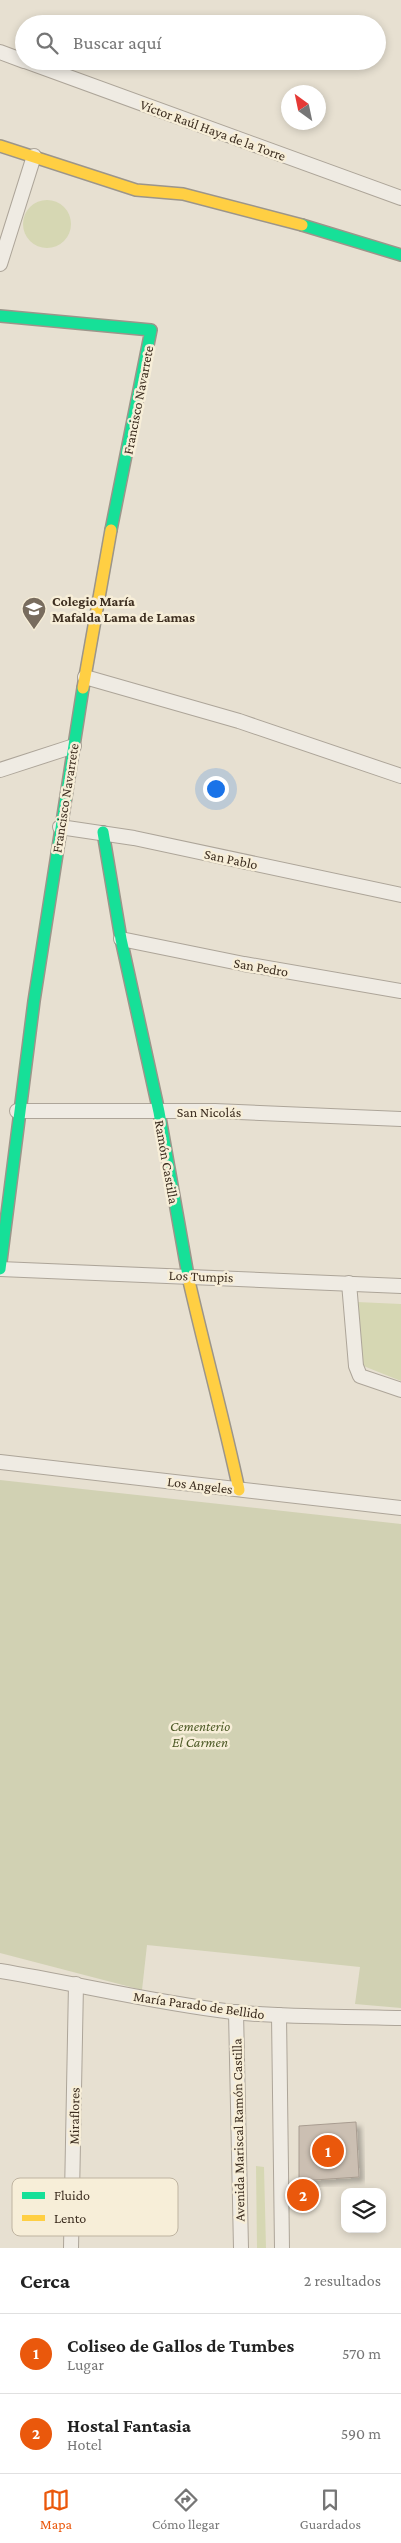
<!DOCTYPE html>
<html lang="es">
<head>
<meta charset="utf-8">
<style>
  :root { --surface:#fff; --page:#f2f2f2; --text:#222; --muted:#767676; --line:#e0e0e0; --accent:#ea580c }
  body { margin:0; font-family:"Crimson Pro",serif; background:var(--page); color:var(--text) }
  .controls { position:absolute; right:15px; bottom:15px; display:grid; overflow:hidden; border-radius:10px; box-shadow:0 2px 8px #0003 }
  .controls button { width:45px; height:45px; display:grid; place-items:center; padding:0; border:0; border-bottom:1px solid var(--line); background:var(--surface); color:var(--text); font:25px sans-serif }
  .compass { position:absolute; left:281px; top:85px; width:45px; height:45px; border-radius:50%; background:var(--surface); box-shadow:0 2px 8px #0003; rotate:327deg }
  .you { position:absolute; left:215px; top:788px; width:18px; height:18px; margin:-12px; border:4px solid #fff; border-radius:50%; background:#1a73e8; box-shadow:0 0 0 8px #1a73e833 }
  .badge { display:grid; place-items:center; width:32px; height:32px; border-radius:50%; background:var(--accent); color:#fff; font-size:16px; font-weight:700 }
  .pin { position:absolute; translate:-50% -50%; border:2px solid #fff; box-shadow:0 1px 5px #0006 }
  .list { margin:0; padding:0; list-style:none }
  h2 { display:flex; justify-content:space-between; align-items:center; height:65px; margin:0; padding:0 20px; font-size:21px }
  h2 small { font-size:16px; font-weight:400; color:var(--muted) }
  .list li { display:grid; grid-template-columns:32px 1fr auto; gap:15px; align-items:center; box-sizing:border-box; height:80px; padding:0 20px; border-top:1px solid var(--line) }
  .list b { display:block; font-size:19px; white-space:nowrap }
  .list p { margin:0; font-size:16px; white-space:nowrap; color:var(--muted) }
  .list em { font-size:16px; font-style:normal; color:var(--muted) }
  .icon { flex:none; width:28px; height:28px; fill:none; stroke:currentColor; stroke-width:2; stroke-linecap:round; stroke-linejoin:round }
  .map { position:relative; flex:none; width:401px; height:2248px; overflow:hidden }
  .search { position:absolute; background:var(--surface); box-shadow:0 2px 8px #0003; left:15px; right:15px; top:15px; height:55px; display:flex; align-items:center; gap:12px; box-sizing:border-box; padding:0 18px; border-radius:28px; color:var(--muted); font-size:19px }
  .sheet { height:225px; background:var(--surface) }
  nav { display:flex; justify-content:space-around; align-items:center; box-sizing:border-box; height:70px; border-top:1px solid var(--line); background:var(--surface); font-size:14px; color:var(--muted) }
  nav a { display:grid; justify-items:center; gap:2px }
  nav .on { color:var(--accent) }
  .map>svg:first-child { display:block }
  .green { fill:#d6d7b3 }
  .cemetery { fill:#d1d1b3 }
  .building { fill:#cbbfb2; stroke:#a89c90; filter:url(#shadow) }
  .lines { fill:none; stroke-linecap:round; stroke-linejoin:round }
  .street-casing { stroke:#ada599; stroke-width:16 }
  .fast-casing { stroke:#9c958a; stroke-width:14 }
  .slow-casing { stroke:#9c958a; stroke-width:14 }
  .street { stroke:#efebe3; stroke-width:14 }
  .fast { stroke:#16e098; stroke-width:11 }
  .slow { stroke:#ffcf43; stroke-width:11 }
  .labels { text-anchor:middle; stroke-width:5; stroke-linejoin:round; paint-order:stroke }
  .street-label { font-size:14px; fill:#3d2e20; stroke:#f7eed8 }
  .poi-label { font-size:14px; font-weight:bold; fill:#3d2e20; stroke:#f7eed8; text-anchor:start }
  .park-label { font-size:14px; font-style:italic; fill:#4d5a26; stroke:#f7eed8 }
  .key { fill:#f7eed8; stroke:#bfb4a1; stroke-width:1 }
  .key-label { font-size:14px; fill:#3d2e20 }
</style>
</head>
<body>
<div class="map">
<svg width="401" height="2248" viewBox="0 0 401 2248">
  <defs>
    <filter id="shadow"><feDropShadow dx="4.5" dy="4.5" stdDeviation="2.5" flood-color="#0004"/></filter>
  </defs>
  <rect width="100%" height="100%" fill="#e7e0d1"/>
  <g class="green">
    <circle cx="47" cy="224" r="24"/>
    <path d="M 357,1302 L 401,1304 L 401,1381 L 361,1365 Z"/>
    <path d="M 256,2166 L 264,2167 L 266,2248 L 257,2248 Z"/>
  </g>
  <path class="cemetery" d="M 0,1480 L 401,1524 L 401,2008 L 355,2004 L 360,1967 L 147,1945 L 142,1990 L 0,1953 Z"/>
  <path class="building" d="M 356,2122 L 359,2177 L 299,2181 L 299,2126 Z"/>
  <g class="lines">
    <defs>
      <g id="street">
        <path d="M 0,52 L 24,61"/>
        <path d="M 25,61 L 401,198"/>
        <path d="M 0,264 L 34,156"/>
        <path d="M 85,677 L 239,721 L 401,776"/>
        <path d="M 0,770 L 74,746"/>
        <path d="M 60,827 L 134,838 L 401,895"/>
        <path d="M 121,939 L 244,964 L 401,991"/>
        <path d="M 17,1111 L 215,1111 L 401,1119"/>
        <path d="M 0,1269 L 401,1286"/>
        <path d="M 349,1283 L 356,1366 L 360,1376 L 401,1390"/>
        <path d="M 0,1462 L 401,1508"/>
        <path d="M 0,1971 C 78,1984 155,2003 233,2012 C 288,2018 345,2016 401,2018"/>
        <path d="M 236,2012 L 241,2248"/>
        <path d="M 279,2015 L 282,2248"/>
        <path d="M 71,2248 L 76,1984"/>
      </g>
      <g id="fast">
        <path d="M 302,225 L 401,255"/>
        <path d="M 0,316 L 151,330 L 111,530"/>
        <path d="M 103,832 L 121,939 L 159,1112 L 189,1281"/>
        <path d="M 0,1269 L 34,1001 L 83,688"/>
      </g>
      <g id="slow">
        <path d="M 0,146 L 136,190 L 183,194 L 302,225"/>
        <path d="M 83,688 L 111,530"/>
        <path d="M 189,1281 C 205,1351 224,1420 239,1490"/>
      </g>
    </defs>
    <use href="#street" class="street-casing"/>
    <use href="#fast" class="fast-casing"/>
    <use href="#slow" class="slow-casing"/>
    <use href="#street" class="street"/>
    <use href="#fast" class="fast"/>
    <use href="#slow" class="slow"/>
  </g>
  <defs>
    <symbol id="school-pin" viewBox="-11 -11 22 30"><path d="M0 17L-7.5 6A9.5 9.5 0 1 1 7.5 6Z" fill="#786c5e" stroke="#f7eed8"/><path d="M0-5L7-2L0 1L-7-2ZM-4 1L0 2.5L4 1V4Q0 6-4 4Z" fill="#fff"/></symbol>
  </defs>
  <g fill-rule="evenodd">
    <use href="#school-pin" x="20" y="595" width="28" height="38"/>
  </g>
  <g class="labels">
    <g class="street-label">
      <text transform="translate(213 130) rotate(20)" y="5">Víctor Raúl Haya de la Torre</text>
      <text transform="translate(138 400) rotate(-79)" y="5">Francisco Navarrete</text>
      <text transform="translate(65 798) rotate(-81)" y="5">Francisco Navarrete</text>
      <text transform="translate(231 859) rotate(12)" y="5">San Pablo</text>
      <text transform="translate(261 967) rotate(10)" y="5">San Pedro</text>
      <text x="209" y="1117">San Nicolás</text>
      <text transform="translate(167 1162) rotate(80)" y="5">Ramón Castilla</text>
      <text transform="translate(201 1276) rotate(2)" y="5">Los Tumpis</text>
      <text transform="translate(200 1485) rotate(7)" y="5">Los Angeles</text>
      <text transform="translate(199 2005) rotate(8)" y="5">María Parado de Bellido</text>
      <text transform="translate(74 2116) rotate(-89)" y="5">Miraflores</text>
      <text transform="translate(238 2130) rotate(-91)" y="5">Avenida Mariscal Ramón Castilla</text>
    </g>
    <g class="poi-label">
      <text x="52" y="606">Colegio María<tspan x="52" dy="16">Mafalda Lama de Lamas</tspan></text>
    </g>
    <g class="park-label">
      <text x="200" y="1731">Cementerio<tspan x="200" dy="16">El Carmen</tspan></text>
    </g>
  </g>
  <rect x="12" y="2178" width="166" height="58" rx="8" class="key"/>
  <rect x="22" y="2192" width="23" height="7" fill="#16e098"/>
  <rect x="22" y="2215" width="23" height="6" fill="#ffcf43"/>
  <g class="key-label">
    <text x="54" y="2200">Fluido</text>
    <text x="54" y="2223">Lento</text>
  </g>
</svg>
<div class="controls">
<button><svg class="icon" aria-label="layers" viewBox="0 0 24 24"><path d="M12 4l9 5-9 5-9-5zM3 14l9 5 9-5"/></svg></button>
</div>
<svg class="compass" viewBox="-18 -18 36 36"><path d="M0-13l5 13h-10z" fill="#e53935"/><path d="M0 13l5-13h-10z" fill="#767676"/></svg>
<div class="you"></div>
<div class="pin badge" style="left:328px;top:2151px">1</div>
<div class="pin badge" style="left:303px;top:2195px">2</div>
<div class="search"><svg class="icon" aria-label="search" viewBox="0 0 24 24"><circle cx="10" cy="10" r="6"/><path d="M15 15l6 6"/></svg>Buscar aquí</div>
</div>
<section class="sheet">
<h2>Cerca<small>2 resultados</small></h2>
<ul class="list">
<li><span class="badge">1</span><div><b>Coliseo de Gallos de Tumbes</b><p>Lugar</p></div><em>570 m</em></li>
<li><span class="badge">2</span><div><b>Hostal Fantasia</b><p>Hotel</p></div><em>590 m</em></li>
</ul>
</section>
<nav>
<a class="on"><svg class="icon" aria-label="map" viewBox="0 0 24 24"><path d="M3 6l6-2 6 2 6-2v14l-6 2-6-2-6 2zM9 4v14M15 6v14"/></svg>Mapa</a>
<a><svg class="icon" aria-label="directions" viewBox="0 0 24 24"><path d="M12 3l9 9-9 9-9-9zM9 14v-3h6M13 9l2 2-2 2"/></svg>Cómo llegar</a>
<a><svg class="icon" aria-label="saved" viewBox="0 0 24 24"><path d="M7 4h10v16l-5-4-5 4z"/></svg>Guardados</a>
</nav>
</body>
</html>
